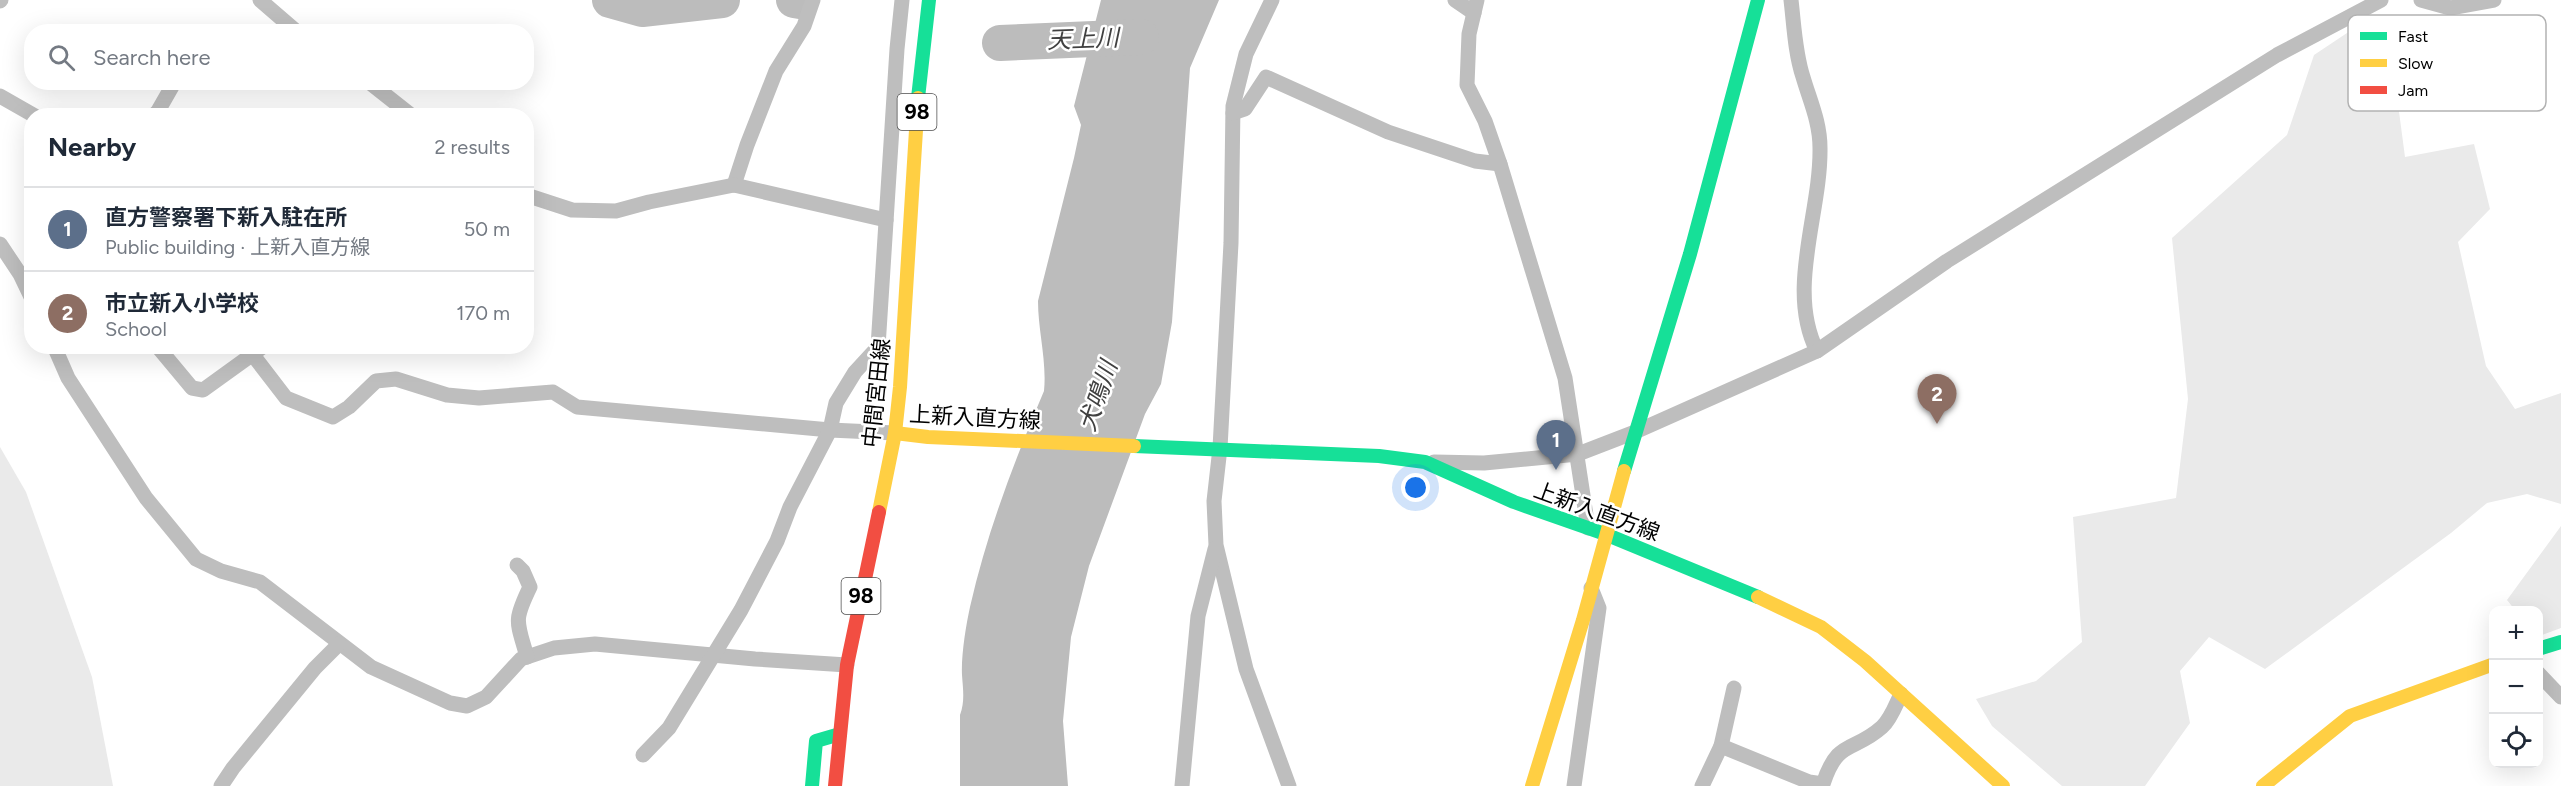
<!DOCTYPE html>
<html lang="en">
<head>
<meta charset="utf-8">
<style>
  :root { --surface:#fff; --page:#f6f6f7; --text:#1f2937; --muted:#747a83; --line:#e0e1e3; --accent:#1a73e8 }
  body { margin:0; font-family:Figtree,"Noto Sans JP",sans-serif; background:var(--page); color:var(--text) }
  .controls { position:absolute; right:18px; bottom:18px; display:grid; overflow:hidden; border-radius:12px; box-shadow:0 6px 24px #0002 }
  .controls button { width:54px; height:54px; display:grid; place-items:center; padding:0; border:0; border-bottom:2px solid var(--line); background:var(--surface); color:var(--text); font:30px sans-serif }
  .you { position:absolute; left:1416px; top:488px; width:21px; height:21px; margin:-15px; border:4px solid #fff; border-radius:50%; background:#1a73e8; box-shadow:0 0 0 9px #1a73e833 }
  .badge { display:grid; place-items:center; width:39px; height:39px; border-radius:50%; background:var(--accent); color:#fff; font-size:20px; font-weight:700 }
  .pin { position:absolute; translate:-50% -50px; filter:drop-shadow(0 2px 3px #0008) }
  .pin::after { content:''; position:absolute; top:32px; width:21px; height:18px; background:inherit; clip-path:polygon(0 0,100% 0,50% 100%) }
  .list { margin:0; padding:0; list-style:none }
  h2 { display:flex; justify-content:space-between; align-items:center; height:78px; margin:0; padding:0 24px; font-size:26px }
  h2 small { font-size:20px; font-weight:400; color:var(--muted) }
  .list li { display:grid; grid-template-columns:39px 1fr auto; gap:18px; align-items:center; box-sizing:border-box; height:84px; padding:0 24px; border-top:2px solid var(--line) }
  .list b { display:block; font-size:22px; white-space:nowrap }
  .list p { margin:0; font-size:20px; white-space:nowrap; color:var(--muted) }
  .list em { font-size:20px; font-style:normal; color:var(--muted) }
  .icon { flex:none; width:33px; height:33px; fill:none; stroke:currentColor; stroke-width:2; stroke-linecap:round; stroke-linejoin:round }
  .map { position:relative; flex:none; width:2561px; height:786px; overflow:hidden }
  .search { position:absolute; background:var(--surface); box-shadow:0 6px 24px #0002; left:24px; top:24px; width:510px; height:66px; display:flex; align-items:center; gap:15px; box-sizing:border-box; padding:0 21px; border-radius:24px; color:var(--muted); font-size:22px }
  .panel { position:absolute; background:var(--surface); box-shadow:0 6px 24px #0002; left:24px; top:108px; width:510px; height:246px; border-radius:24px }
  .map>svg:first-child { display:block }
  .green { fill:#eaeaea }
  .water { fill:#bcbcbc }
  .lines { fill:none; stroke-linecap:round; stroke-linejoin:round }
  .river { stroke:#bcbcbc; stroke-width:36 }
  .street { stroke:#bebebe; stroke-width:15 }
  .fast { stroke:#16e098; stroke-width:14 }
  .slow { stroke:#ffcf43; stroke-width:14 }
  .jam { stroke:#f24e42; stroke-width:14 }
  .labels { text-anchor:middle; stroke-width:5; stroke-linejoin:round; paint-order:stroke }
  .shield { fill:#fff; stroke:#4c4c4c; stroke-width:1.5 }
  .shield-label { font-size:21px; font-weight:bold; fill:#000 }
  .street-label { font-size:22px; fill:#000; stroke:#fff }
  .water-label { font-size:24px; font-style:italic; fill:#404040; stroke:#fff }
  .key { fill:#fff; stroke:#b2b2b2; stroke-width:1.5 }
  .key-label { font-size:16px; fill:#000 }
</style>
</head>
<body>
<div class="map">
<svg width="2561" height="786" viewBox="0 0 2561 786">
  <rect width="100%" height="100%" fill="#fff"/>
  <g class="green">
    <path d="M 2374,15 L 2349,72 L 2398,104 L 2405,157 L 2474,144 L 2490,209 L 2458,242 L 2486,366 L 2515,409 L 2561,393 L 2561,504 L 2527,494 L 2487,503 L 2451,533 L 2265,669 L 2209,637 L 2180,671 L 2190,723 L 2145,786 L 2062,786 L 1992,726 L 1976,699 L 2036,681 L 2082,642 L 2073,517 L 2176,498 L 2188,399 L 2172,238 L 2287,135 L 2314,55 Z"/>
    <path d="M 0,447 L 26,492 L 92,677 L 113,786 L 0,786 Z"/>
    <path d="M 2561,526 L 2561,628 L 2539,636 L 2538,610 L 2515,610 L 2507,600 Z"/>
  </g>
  <path class="water" d="M 1101,0 L 1219,0 L 1190,68 L 1172,322 L 1161,384 L 1145,414 L 1089,566 L 1071,637 L 1063,721 L 1068,786 L 960,786 L 960,715 C 965,701 963,690 962,675 C 961,656 966,625 970,607 C 987,532 1014,462 1044,391 C 1047,361 1038,331 1038,301 L 1074,158 L 1081,125 L 1074,106 Z"/>
  <g class="lines">
    <g class="river">
      <path d="M 610,0 L 642,9 L 722,0"/>
      <path d="M 794,0 L 800,1"/>
      <path d="M 1000,43 L 1141,37"/>
    </g>
    <g class="street">
      <path d="M 260,0 L 297,32"/>
      <path d="M 1272,0 L 1246,54 L 1233,106 L 1231,243 L 1220,448 L 1214,501 L 1216,545 L 1246,669 L 1289,786"/>
      <path d="M 1455,0 L 1474,13"/>
      <path d="M 1477,0 L 1469,34 L 1467,85 L 1485,121 L 1500,164 L 1565,378 L 1588,528"/>
      <path d="M 1791,0 C 1794,25 1795,53 1803,77 C 1810,101 1820,122 1820,148 C 1821,214 1786,289 1817,351"/>
      <path d="M 2421,0 L 2450,8 L 2494,0"/>
      <path d="M 0,1 L 1,0"/>
      <path d="M 369,82 L 412,116"/>
      <path d="M 0,96 L 35,116"/>
      <path d="M 1233,113 L 1245,109 L 1266,77 L 1388,132 L 1475,161 L 1500,164"/>
      <path d="M 153,116 L 158,111 L 174,83"/>
      <path d="M 734,185 L 747,145 L 776,71 L 804,26 L 813,0"/>
      <path d="M 526,195 L 572,210 L 616,211 L 649,202 L 734,185 L 886,220"/>
      <path d="M 0,244 L 20,274 L 32,299"/>
      <path d="M 54,346 L 68,378 L 146,498 L 196,559 L 221,571 L 260,582 L 371,667 L 450,703 L 467,706 L 486,697 L 521,659 L 554,648 L 595,644 L 755,659 L 847,665"/>
      <path d="M 157,346 L 192,388 L 203,390 L 264,346"/>
      <path d="M 246,346 L 286,398 L 333,417 L 349,407 L 376,381 L 396,379 L 447,395 L 479,398 L 553,392 L 577,407 L 830,430 L 895,433"/>
      <path d="M 1434,462 L 1484,463 L 1578,454 L 1635,432 L 1817,351 L 1947,261 L 2277,55 L 2381,0"/>
      <path d="M 517,565 L 523,571 L 530,587 C 513,622 517,621 527,657"/>
      <path d="M 2538,673 L 2561,697"/>
      <path d="M 1721,746 L 1734,688"/>
      <path d="M 643,755 L 669,728 L 741,610 L 777,541 L 790,507 L 830,430 L 836,403 L 855,372 L 878,347 L 897,49 L 902,0"/>
      <path d="M 221,786 L 233,768 L 315,668 L 339,644"/>
      <path d="M 1182,786 L 1198,616 L 1215,549"/>
      <path d="M 1574,786 L 1599,608 L 1591,588"/>
      <path d="M 1702,786 L 1721,746 L 1809,782 L 1823,784 C 1838,738 1853,753 1882,727 C 1891,719 1896,704 1901,694"/>
    </g>
    <g class="fast">
      <path d="M 918,98 L 929,0"/>
      <path d="M 1134,446 L 1379,456 L 1425,462 L 1514,502 L 1605,534 L 1758,597"/>
      <path d="M 1624,471 L 1690,254 L 1758,0"/>
      <path d="M 2538,649 L 2561,642"/>
      <path d="M 812,786 L 816,741 L 840,734"/>
    </g>
    <g class="slow">
      <path d="M 895,433 L 928,437 L 1134,446"/>
      <path d="M 879,512 L 895,433 L 900,387 L 918,98"/>
      <path d="M 1758,597 L 1821,627 L 1865,661 L 2003,786"/>
      <path d="M 1532,786 L 1583,620 L 1624,471"/>
      <path d="M 2263,786 L 2350,716 L 2494,664"/>
    </g>
    <path class="jam" d="M 835,786 L 847,665 L 879,512"/>
  </g>
  <g class="labels">
    <g class="shield">
      <rect x="897.5" y="94" width="39" height="36" rx="4.5"/>
      <rect x="841.5" y="578" width="39" height="36" rx="4.5"/>
    </g>
    <g class="shield-label">
      <text x="917" y="119">98</text>
      <text x="861" y="603">98</text>
    </g>
    <g class="street-label">
      <text transform="translate(876 393) rotate(-84)" y="8">中間宮田線</text>
      <text transform="translate(975 417) rotate(3)" y="8">上新入直方線</text>
      <text transform="translate(1597 511) rotate(20)" y="8">上新入直方線</text>
    </g>
    <g class="water-label">
      <text transform="translate(1083 39) rotate(-2)" y="8">天上川</text>
      <text transform="translate(1098 396) rotate(-71)" y="8">犬鳴川</text>
    </g>
  </g>
  <rect x="2348" y="15" width="198" height="96" rx="9" class="key"/>
  <rect x="2360" y="32" width="27" height="8" fill="#16e098"/>
  <rect x="2360" y="59" width="27" height="8" fill="#ffcf43"/>
  <rect x="2360" y="86" width="27" height="8" fill="#f24e42"/>
  <g class="key-label">
    <text x="2398" y="42">Fast</text>
    <text x="2398" y="69">Slow</text>
    <text x="2398" y="96">Jam</text>
  </g>
</svg>
<div class="controls">
<button>+</button>
<button>−</button>
<button><svg class="icon" aria-label="locate" viewBox="0 0 24 24"><circle cx="12" cy="12" r="6"/><path d="M12 2v4M12 18v4M2 12h4M18 12h4"/></svg></button>
</div>
<div class="you"></div>
<div class="pin badge" style="left:1556px;top:470px;background:#5c6f8a">1</div>
<div class="pin badge" style="left:1937px;top:424px;background:#8d6e63">2</div>
<div class="search"><svg class="icon" aria-label="search" viewBox="0 0 24 24"><circle cx="10" cy="10" r="6"/><path d="M15 15l6 6"/></svg>Search here</div>
<section class="panel">
<h2>Nearby<small>2 results</small></h2>
<ul class="list">
<li><span class="badge" style="background:#5c6f8a">1</span><div><b>直方警察署下新入駐在所</b><p>Public building · 上新入直方線</p></div><em>50 m</em></li>
<li><span class="badge" style="background:#8d6e63">2</span><div><b>市立新入小学校</b><p>School</p></div><em>170 m</em></li>
</ul>
</section>
</div>
</body>
</html>
